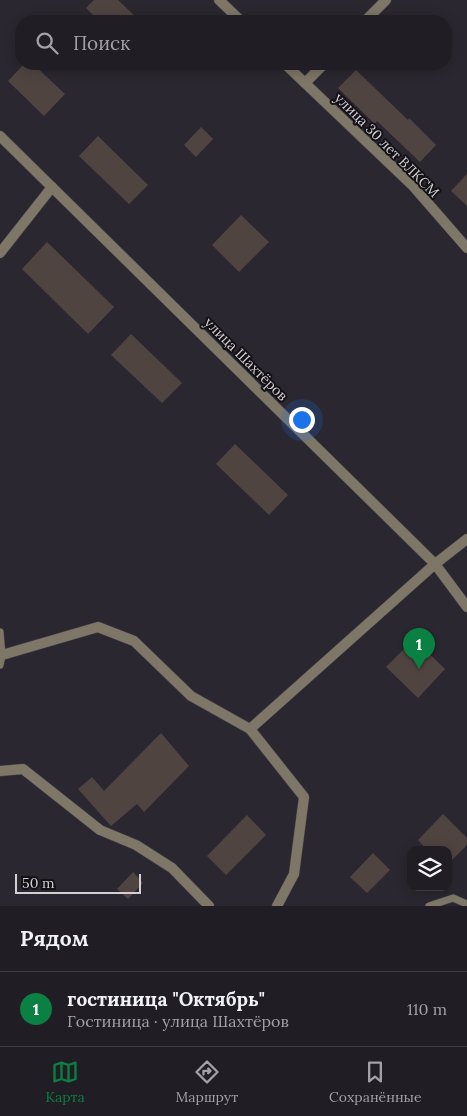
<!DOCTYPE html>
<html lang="ru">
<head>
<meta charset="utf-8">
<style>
  :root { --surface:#201d24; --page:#28262c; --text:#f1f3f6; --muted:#a2a2a6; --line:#3d3b41; --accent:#0b8043 }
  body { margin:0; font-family:Lora,serif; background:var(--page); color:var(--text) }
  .controls { position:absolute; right:15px; bottom:15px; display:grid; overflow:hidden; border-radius:10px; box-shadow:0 2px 12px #0003 }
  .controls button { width:45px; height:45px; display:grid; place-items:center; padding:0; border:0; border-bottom:1px solid var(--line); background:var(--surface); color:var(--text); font:25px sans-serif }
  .scale { position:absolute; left:15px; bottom:12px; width:126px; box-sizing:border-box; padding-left:5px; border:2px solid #d2d0d6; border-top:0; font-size:14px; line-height:18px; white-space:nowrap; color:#d2d0d6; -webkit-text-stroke:4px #131115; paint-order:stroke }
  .you { position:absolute; left:301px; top:419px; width:18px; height:18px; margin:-12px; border:4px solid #fff; border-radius:50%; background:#1a73e8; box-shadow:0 0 0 8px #1a73e833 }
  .badge { display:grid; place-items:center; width:32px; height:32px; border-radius:50%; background:var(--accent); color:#fff; font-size:16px; font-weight:700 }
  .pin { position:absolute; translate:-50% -41px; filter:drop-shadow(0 1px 2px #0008) }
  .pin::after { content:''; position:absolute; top:26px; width:18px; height:15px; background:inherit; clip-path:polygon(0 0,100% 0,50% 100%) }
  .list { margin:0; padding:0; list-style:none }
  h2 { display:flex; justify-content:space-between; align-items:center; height:65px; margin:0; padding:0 20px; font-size:21px }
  h2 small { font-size:16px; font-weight:400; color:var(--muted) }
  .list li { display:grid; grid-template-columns:32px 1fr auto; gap:15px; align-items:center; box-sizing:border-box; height:75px; padding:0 20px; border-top:1px solid var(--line) }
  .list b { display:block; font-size:19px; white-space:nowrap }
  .list p { margin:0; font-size:16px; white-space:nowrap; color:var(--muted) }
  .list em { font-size:16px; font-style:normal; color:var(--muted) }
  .icon { flex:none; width:28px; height:28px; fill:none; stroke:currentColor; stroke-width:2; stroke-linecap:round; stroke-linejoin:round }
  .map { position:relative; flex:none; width:467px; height:906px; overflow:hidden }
  .search { position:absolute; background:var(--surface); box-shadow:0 2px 12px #0003; left:15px; right:15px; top:15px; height:55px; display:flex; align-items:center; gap:12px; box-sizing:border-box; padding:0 18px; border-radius:20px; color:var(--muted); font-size:19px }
  .sheet { height:140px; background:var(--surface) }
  nav { display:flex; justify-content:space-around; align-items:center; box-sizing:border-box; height:70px; border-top:1px solid var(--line); background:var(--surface); font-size:14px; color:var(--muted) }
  nav a { display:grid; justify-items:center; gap:2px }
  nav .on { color:var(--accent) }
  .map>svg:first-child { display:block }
  .building { fill:#504441 }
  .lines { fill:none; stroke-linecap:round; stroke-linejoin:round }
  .service-casing { stroke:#46424b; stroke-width:8 }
  .minor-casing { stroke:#46424b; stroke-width:11 }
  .tertiary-casing { stroke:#46424b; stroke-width:11 }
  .service { stroke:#7e7666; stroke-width:7 }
  .minor { stroke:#7e7666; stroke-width:10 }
  .tertiary { stroke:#7e7666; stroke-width:10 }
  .labels { text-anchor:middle; stroke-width:4; stroke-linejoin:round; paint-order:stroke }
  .street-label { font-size:14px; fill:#d2d0d6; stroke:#131115 }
</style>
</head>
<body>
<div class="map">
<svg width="467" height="906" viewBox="0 0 467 906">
  <rect width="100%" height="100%" fill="#2b2730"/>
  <g class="building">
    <path d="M 94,0 L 118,0 L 140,21 L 99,21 L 86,8 Z"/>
    <path d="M 24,64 L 33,64 L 65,94 L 44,116 L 8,81 Z"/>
    <path d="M 356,70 L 408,120 L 409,118 L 436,145 L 420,162 L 377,121 L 375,124 L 338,88 Z"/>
    <path d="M 201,127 L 213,139 L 196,157 L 184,145 Z"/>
    <path d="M 98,136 L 148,185 L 129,204 L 79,156 Z"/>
    <path d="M 467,174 L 467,206 L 451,191 Z"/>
    <path d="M 241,215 L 269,242 L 239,272 L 212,245 Z"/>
    <path d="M 47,242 L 114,307 L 88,334 L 22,269 Z"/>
    <path d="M 131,334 L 182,383 L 162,403 L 111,355 Z"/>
    <path d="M 235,444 L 288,495 L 269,515 L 216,464 Z"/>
    <path d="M 414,639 L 445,669 L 418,698 L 386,667 Z"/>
    <path d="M 161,733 L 189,766 L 144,812 L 137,804 L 111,826 L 78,789 L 92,777 L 104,791 Z"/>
    <path d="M 443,814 L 467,838 L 467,845 L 448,864 L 448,850 L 427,850 L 418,840 Z"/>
    <path d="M 247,815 L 266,835 L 226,875 L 207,856 Z"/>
    <path d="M 373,853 L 390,870 L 367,893 L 350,877 Z"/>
    <path d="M 133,872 L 143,883 L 128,899 L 117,889 Z"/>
  </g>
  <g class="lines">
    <defs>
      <g id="service">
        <path d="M 0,632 L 2,655 L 0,665"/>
        <path d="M 429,906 L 453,898 L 467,904"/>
      </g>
      <g id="minor">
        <path d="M 365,21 L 386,0"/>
        <path d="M 305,83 L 324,64"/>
        <path d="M 0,136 L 435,564 L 467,607"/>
        <path d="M 0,253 L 52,187"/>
        <path d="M 2,655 L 98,627 L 134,641 L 191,696 L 250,729 L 435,564 L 467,539"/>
        <path d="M 250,729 L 304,797 L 294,874 L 277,906"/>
        <path d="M 0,771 L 23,769 L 100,830 L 136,845 L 172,868 L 209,906"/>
      </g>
      <g id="tertiary">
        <path d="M 219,0 L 241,21"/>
        <path d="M 285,64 L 413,186 L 467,248"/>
      </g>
    </defs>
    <use href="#service" class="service-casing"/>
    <use href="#minor" class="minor-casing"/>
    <use href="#tertiary" class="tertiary-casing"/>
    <use href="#service" class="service"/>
    <use href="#minor" class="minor"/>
    <use href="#tertiary" class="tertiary"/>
  </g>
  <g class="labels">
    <g class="street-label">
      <text transform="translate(387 145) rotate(45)" y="5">улица 30 лет ВЛКСМ</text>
      <text transform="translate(246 359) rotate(45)" y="5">улица Шахтёров</text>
    </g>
  </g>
</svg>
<div class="controls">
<button><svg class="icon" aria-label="layers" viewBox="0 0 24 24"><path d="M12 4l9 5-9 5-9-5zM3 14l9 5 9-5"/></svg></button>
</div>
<div class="scale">50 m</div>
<div class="you"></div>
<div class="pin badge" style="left:419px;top:669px">1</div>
<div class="search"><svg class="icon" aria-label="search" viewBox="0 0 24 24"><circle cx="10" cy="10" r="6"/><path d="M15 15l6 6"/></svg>Поиск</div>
</div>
<section class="sheet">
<h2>Рядом<small></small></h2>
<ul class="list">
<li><span class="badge">1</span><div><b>гостиница &quot;Октябрь&quot;</b><p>Гостиница · улица Шахтёров</p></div><em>110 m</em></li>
</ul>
</section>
<nav>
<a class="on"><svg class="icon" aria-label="map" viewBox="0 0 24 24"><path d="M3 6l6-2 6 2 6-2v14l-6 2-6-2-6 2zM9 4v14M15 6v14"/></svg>Карта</a>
<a><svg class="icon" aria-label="directions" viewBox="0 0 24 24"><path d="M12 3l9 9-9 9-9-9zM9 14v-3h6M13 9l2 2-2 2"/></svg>Маршрут</a>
<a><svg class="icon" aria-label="saved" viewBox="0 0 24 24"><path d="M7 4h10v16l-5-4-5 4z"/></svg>Сохранённые</a>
</nav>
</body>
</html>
